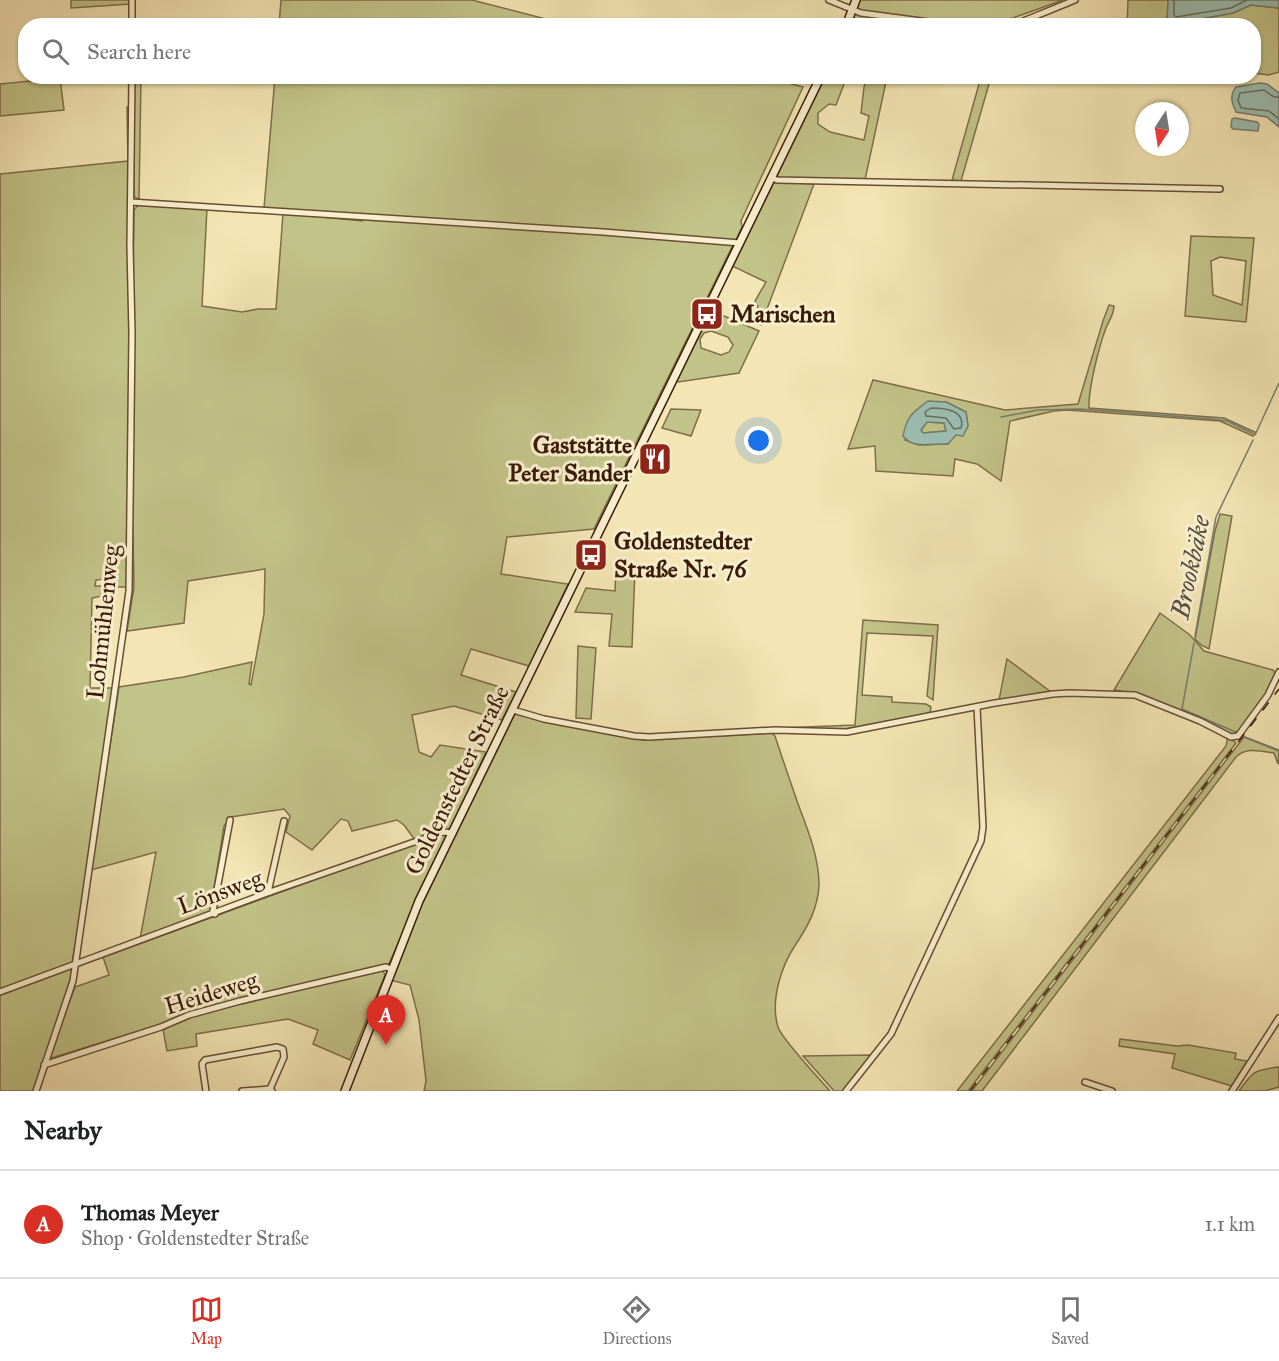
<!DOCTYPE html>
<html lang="en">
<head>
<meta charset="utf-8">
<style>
  :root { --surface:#fff; --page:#f2f2f2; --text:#202124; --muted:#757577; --line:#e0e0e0; --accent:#d93025 }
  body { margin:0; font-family:"IM FELL Great Primer",serif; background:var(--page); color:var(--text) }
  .compass { position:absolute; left:1135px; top:102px; width:54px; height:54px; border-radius:50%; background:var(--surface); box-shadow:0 2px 4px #0004; rotate:192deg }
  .you { position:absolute; left:759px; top:441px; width:21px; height:21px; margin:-15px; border:4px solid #fff; border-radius:50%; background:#1a73e8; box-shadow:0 0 0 9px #1a73e833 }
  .badge { display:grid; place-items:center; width:39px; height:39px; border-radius:50%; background:var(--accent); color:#fff; font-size:20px; font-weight:700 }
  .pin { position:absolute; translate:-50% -50px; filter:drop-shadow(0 2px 3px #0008) }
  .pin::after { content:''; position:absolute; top:32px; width:21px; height:18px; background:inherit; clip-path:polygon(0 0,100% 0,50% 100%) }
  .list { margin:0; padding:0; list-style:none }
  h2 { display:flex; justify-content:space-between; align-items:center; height:78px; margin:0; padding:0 24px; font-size:26px }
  h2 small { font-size:20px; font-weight:400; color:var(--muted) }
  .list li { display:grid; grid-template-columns:39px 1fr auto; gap:18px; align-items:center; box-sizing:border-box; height:108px; padding:0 24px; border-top:2px solid var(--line) }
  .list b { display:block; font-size:22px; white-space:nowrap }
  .list p { margin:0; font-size:20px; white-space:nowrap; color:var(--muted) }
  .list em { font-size:20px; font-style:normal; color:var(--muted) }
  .icon { flex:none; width:33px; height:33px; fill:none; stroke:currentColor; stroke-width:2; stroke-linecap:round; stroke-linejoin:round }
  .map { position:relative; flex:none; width:1279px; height:1091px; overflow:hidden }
  .search { position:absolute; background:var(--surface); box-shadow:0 2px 4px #0004; left:18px; right:18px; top:18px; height:66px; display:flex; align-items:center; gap:15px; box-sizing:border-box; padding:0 21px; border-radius:24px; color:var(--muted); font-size:22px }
  .sheet { height:186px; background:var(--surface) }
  nav { display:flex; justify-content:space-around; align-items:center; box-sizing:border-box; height:84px; border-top:2px solid var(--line); background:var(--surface); font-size:16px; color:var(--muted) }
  nav a { display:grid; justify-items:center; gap:3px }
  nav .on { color:var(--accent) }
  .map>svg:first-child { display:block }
  .green { fill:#c2c388; stroke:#7e6e48; stroke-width:1.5; fill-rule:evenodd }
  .water { fill:#9cbfb2; stroke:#757d6e; stroke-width:1.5; fill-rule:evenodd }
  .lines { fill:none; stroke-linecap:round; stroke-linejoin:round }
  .shore { stroke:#6b6c5d; stroke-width:1.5 }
  .stream { stroke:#757d6e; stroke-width:1.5 }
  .minor-casing { stroke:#684d33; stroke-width:8 }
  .secondary-casing { stroke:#3a1a08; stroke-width:10 }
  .minor { stroke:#f8efce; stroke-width:5 }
  .secondary { stroke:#f8efce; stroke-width:7 }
  .rail { stroke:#3a1a08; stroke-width:1.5; stroke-dasharray:10 10; stroke-linecap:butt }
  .labels { text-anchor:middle; stroke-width:6; stroke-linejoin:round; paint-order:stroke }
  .poi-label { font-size:24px; font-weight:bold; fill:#3a1a08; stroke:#f8efce; text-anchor:start }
  .street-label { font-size:24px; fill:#3a1a08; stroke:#f8efce }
  .water-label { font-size:26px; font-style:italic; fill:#574c3b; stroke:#f8efce }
</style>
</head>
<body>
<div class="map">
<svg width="1279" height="1091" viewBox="0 0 1279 1091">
  <rect width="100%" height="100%" fill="#f4e6b4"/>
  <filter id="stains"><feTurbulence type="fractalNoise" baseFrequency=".00333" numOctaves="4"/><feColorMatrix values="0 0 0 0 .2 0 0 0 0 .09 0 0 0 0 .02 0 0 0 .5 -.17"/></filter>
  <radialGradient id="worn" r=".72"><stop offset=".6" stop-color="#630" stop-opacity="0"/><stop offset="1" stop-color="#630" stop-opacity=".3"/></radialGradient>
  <g class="green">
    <path d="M 71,0 L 131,0 L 131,4 L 71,8 Z"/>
    <path d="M 281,0 L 472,0 L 569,25 L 279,25 Z"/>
    <path d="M 859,0 L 1063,0 L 1013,18 L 996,21 L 997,26 L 971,25 L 862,12 L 855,9 Z"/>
    <path d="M 1128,0 L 1168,0 L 1167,25 L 1233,13 L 1251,5 L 1279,8 L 1279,72 L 1268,75 L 1254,73 L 1254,26 L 1235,25 L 1234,23 L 1218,26 L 1127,26 Z"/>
    <path d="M 854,14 L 947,25 L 848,26 Z"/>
    <path d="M 763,76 L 803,87 L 741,221 L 742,227 L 736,240 L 264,208 L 275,77 Z"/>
    <path d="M 134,77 L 141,77 L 139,200 L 134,196 Z"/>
    <path d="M 823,77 L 843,77 L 846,79 L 836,105 L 829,104 L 818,113 L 818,124 L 830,132 L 864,140 L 869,116 L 861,113 L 864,87 L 868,77 L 887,77 L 865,180 L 782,179 L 776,176 Z"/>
    <path d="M 981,77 L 991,77 L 961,181 L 952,180 Z"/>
    <path d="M 60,78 L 64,110 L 0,116 L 0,84 Z"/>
    <path d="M 127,107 L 131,107 L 127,587 L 114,587 L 107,579 L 96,580 L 95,586 L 109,586 L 112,594 L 92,598 L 90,688 L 113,688 L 82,907 L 72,963 L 0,990 L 0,174 L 128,161 Z"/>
    <path d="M 776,182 L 814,184 L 761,325 L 754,322 L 754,317 L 758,307 L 755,301 L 766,282 L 732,266 L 772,183 Z"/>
    <path d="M 139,204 L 207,208 L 202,306 L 242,312 L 258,309 L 276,309 L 283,213 L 362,221 L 363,219 L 734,243 L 594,529 L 507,537 L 501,574 L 568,584 L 529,666 L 471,649 L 461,675 L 516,692 L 502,720 L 454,706 L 412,715 L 419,752 L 431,757 L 440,745 L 486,752 L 450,829 L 415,840 L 404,825 L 397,820 L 352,831 L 348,821 L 341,819 L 312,850 L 286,832 L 290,816 L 284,809 L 231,817 L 224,826 L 210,914 L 140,939 L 156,852 L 91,870 L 119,687 L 184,677 L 252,662 L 249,684 L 251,685 L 264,614 L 265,569 L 188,581 L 184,623 L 127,631 L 134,587 L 131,440 L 134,210 Z"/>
    <path d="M 1191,236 L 1254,238 L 1246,322 L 1185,316 ZM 1220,257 L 1246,261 L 1242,305 L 1213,295 L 1211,261 Z"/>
    <path d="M 1109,305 L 1114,306 C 1114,315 1109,320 1106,328 C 1099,346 1088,390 1089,408 L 1224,418 L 1255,432 L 1253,436 L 1220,421 L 1067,410 L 1054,411 L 1010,421 L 1001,481 L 977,464 L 955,459 L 953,476 L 876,471 L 875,446 L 848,449 L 873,380 L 1005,410 L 1078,404 L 1103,321 ZM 946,402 L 966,412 L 968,426 L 951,438 L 948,444 L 919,445 L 905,440 Z"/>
    <path d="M 710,310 L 759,331 L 739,373 L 678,382 L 676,379 ZM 711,331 L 728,337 L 733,345 L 729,352 L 721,355 L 701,348 L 700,339 L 704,333 Z"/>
    <path d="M 671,409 L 701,410 L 691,436 L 662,428 Z"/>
    <path d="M 927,422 L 945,423 L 946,431 L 923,433 L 921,430 Z"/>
    <path d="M 1220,514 L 1232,516 L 1209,649 L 1201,645 L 1195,639 L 1215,531 Z"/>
    <path d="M 616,568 L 635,569 L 632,647 L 609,646 L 612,614 L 575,612 L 586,588 L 615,591 Z"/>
    <path d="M 1160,613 L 1190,635 L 1204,651 L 1273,670 L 1276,675 L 1261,703 L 1236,734 L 1232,735 L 1139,694 L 1114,690 Z"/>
    <path d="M 863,620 L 938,625 L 933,700 L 927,696 L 933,636 L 867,633 L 862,695 L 892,697 L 892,702 L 926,704 L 931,707 L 930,713 L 840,730 L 779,728 L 855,725 Z"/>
    <path d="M 578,646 L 596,648 L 591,719 L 576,718 Z"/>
    <path d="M 1007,659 L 1051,692 L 999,700 Z"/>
    <path d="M 514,714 L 643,740 L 771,733 L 775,736 C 782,758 790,780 797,801 C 807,828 819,856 819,885 C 818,908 808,926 796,944 C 781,966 770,1001 778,1027 C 781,1037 820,1080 830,1091 L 424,1091 L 426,1081 L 419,1020 L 410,985 L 390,980 L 420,903 Z"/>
    <path d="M 1228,737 L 1236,743 L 968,1091 L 957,1091 L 1226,746 Z"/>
    <path d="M 1244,737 L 1279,751 L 1278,764 L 1274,753 C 1260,751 1246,747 1236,757 L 982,1091 L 972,1091 Z"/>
    <path d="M 440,834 L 446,836 L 388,966 L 239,1000 L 48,1059 L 75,987 L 109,975 L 103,957 Z"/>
    <path d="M 69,969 L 72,970 L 70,982 L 34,1091 L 0,1091 L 0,994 Z"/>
    <path d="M 382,969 L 385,975 L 350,1060 L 313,1044 L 318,1030 L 288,1019 L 196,1034 L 197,1046 L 167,1051 L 163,1029 L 189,1017 Z"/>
    <path d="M 1120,1039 L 1177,1046 L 1188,1045 L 1236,1053 L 1235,1059 L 1247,1061 L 1232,1086 L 1172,1068 L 1175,1054 L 1119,1046 Z"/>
    <path d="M 873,1055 L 845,1091 L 834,1091 L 803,1056 Z"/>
    <path d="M 1279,1067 L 1279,1087 L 1265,1091 L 1239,1091 C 1253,1071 1254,1070 1279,1067 Z"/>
  </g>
  <g class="water">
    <path d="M 1168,0 L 1279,0 L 1279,8 L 1251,5 L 1233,13 L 1167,25 Z"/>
    <path d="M 1260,83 L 1267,84 L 1279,93 L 1279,127 L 1267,117 L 1236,112 C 1232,103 1229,96 1236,87 Z"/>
    <path d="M 1235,118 L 1257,122 L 1259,124 L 1258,131 L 1233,129 L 1231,127 L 1232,119 Z"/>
    <path d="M 928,401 L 946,402 L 966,412 L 968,426 L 963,436 L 956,435 L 948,444 C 934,443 913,450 903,436 C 907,416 912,413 928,401 ZM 927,422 L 944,423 L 946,431 L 923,433 L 921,430 Z"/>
  </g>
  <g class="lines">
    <g class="shore">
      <path d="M 1174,0 L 1174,15 L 1176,17 L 1231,8 L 1247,0"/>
      <path d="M 1279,97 L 1274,97 L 1264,90 L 1240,93 L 1238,100 L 1241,108 L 1269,111 L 1279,119"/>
      <path d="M 931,408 C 944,408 966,410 961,428 L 954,429 L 946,418 L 926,416 L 925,412 Z"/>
    </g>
    <g class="stream">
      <path d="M 1001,417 L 1038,410 L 1080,409 L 1212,419 L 1227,421 L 1252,433"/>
      <path d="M 1255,435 L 1279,383"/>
      <path d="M 1195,636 L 1216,517 L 1253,440"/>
      <path d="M 1194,643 L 1182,709 L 1238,733"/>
      <path d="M 1245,737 L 1279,750"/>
    </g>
    <defs>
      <g id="minor">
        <path d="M 829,0 L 861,13 L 959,26"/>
        <path d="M 132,26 L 132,0"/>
        <path d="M 1011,26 L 1075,0"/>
        <path d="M 772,178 L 777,180 L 1220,189"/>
        <path d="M 131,202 L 603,232 L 740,243"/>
        <path d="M 513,710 L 544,719 L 634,736 L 649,737 L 775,730 L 847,732 L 995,703 L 1053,694 L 1069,693 L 1135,695 L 1200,721 L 1231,737 L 1238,736 L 1268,695 L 1279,672"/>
        <path d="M 270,892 L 269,888 L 284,821"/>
        <path d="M 215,914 L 213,911 L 230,820"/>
        <path d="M 0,992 L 270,892 L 443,832 L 453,833"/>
        <path d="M 44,1065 L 161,1027 L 189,1015 L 240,1001 L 386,967 L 391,969"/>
        <path d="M 1085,1082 L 1112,1091"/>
        <path d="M 36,1091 L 73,981 L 129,591 L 132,333 L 130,246 L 132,76"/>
        <path d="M 206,1091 L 202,1064 L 205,1060 L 277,1047 L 283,1049 L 284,1057 L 270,1089 L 272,1091"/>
        <path d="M 242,1091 L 270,1089"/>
        <path d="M 846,1091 L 891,1034 L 981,841 L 983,827 L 977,707"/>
        <path d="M 1232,1091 L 1279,1018"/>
      </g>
      <g id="secondary">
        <path d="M 846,26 L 856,0"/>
        <path d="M 345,1091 L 419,901 L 821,76"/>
      </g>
    </defs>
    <use href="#minor" class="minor-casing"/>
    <use href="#secondary" class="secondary-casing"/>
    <use href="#minor" class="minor"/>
    <use href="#secondary" class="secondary"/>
    <path class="rail" d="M 970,1091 L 1279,689"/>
  </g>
  <defs>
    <symbol id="bus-square" viewBox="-11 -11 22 22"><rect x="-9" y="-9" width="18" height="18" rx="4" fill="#8f2418" stroke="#f8efce"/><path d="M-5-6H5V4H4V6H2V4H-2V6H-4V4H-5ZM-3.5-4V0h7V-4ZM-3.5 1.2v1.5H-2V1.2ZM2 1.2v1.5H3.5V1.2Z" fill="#fff"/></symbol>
    <symbol id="restaurant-square" viewBox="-11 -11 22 22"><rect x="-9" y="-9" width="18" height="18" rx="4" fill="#8f2418" stroke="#f8efce"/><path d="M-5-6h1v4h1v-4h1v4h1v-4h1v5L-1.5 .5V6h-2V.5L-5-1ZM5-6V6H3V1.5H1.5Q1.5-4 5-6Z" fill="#fff"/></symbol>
  </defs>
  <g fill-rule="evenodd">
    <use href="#bus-square" x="688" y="295" width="38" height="38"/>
    <use href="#restaurant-square" x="636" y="440" width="38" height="38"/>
    <use href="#bus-square" x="572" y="536" width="38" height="38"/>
  </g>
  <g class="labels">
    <g class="poi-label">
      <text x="730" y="322">Marischen</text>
      <text x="632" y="453" text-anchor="end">Gaststätte<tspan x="632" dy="28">Peter Sander</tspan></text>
      <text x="614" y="549">Goldenstedter<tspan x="614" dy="28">Straße Nr. 76</tspan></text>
    </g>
    <g class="street-label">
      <text transform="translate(103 622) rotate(-84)" y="8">Lohmühlenweg</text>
      <text transform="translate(457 780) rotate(-64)" y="8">Goldenstedter Straße</text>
      <text transform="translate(220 892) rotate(-20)" y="8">Lönsweg</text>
      <text transform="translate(211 993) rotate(-17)" y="8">Heideweg</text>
    </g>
    <g class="water-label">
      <text transform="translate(1190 567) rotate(-78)" y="9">Brookbäke</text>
    </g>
  </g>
  <rect width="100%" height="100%" filter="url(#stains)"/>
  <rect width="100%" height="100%" fill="url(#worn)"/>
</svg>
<svg class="compass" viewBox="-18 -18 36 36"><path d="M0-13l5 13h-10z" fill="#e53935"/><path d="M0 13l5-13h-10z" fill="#757577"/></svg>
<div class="you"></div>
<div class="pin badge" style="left:386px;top:1045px">A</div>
<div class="search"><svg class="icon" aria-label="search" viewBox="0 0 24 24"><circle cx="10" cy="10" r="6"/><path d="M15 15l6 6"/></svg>Search here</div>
</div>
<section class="sheet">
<h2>Nearby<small></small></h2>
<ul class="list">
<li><span class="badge">A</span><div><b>Thomas Meyer</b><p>Shop · Goldenstedter Straße</p></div><em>1.1 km</em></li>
</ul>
</section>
<nav>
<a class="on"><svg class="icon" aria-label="map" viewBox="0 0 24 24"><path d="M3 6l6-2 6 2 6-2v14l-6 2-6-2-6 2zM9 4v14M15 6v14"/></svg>Map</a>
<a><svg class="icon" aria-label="directions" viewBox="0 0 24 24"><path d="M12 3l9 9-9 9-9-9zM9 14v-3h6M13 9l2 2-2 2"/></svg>Directions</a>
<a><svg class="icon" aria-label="saved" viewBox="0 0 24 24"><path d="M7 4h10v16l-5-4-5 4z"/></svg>Saved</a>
</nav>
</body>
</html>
